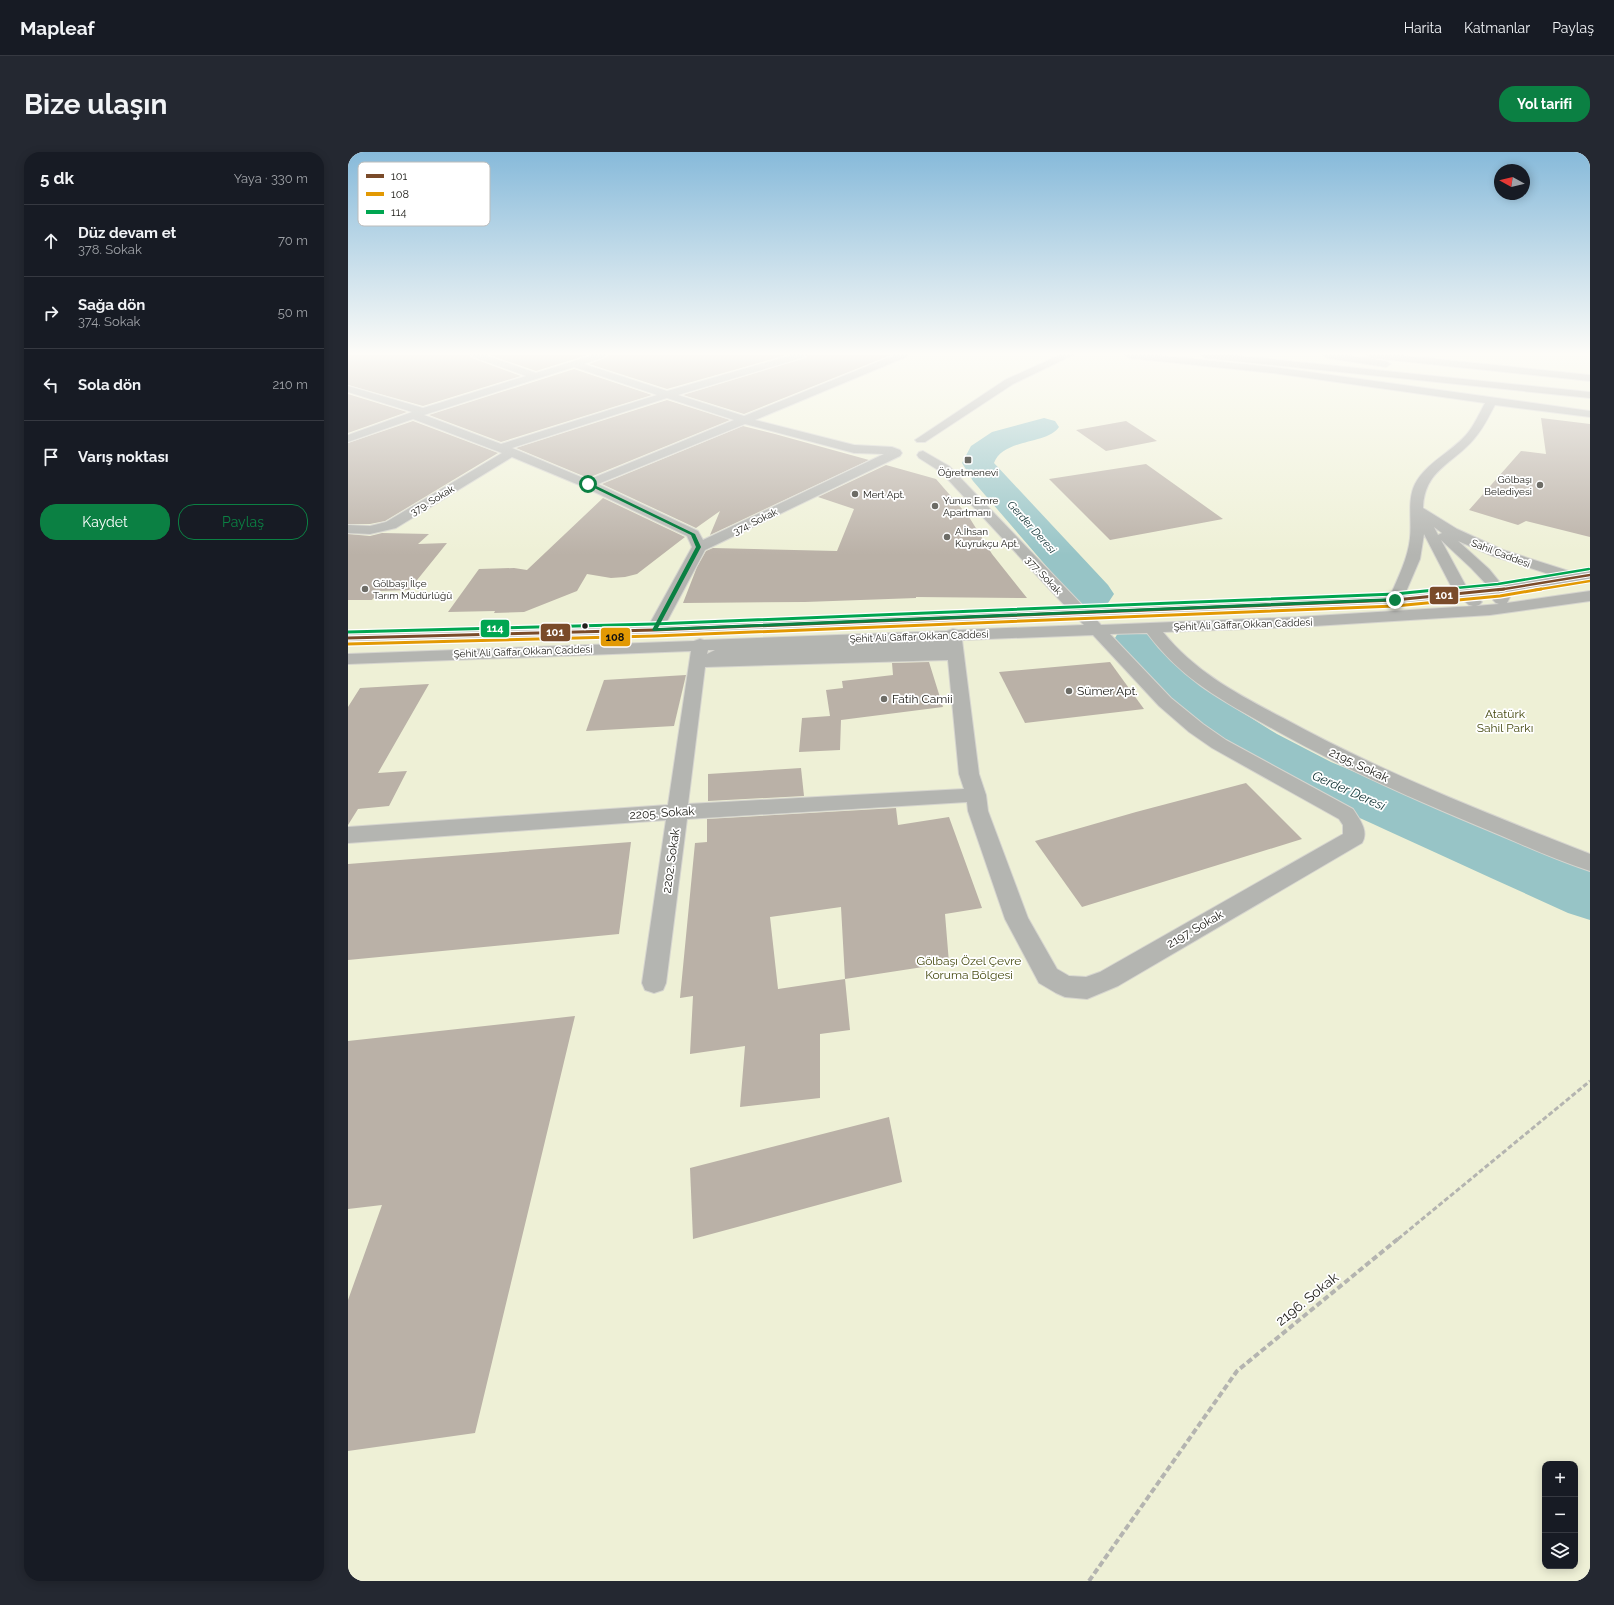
<!DOCTYPE html>
<html lang="tr">
<head>
<meta charset="utf-8">
<style>
  :root { --surface:#171b24; --page:#242831; --text:#f1f3f6; --muted:#9ea1a6; --line:#363941; --accent:#0b8043 }
  body { margin:0; font-family:Raleway,sans-serif; background:var(--page); color:var(--text) }
  .controls { position:absolute; right:12px; bottom:12px; display:grid; overflow:hidden; border-radius:8px; box-shadow:0 2px 10px #0003 }
  .controls button { width:36px; height:36px; display:grid; place-items:center; padding:0; border:0; border-bottom:1px solid var(--line); background:var(--surface); color:var(--text); font:20px sans-serif }
  .compass { position:absolute; left:1146px; top:12px; width:36px; height:36px; border-radius:50%; background:var(--surface); box-shadow:0 2px 10px #0003; rotate:278deg }
  .stop { position:absolute; width:12px; height:12px; margin:-9px; border:3px solid #0b8043; border-radius:50%; background:#fff }
  .stop.end { background:#0b8043; border-color:#fff; box-shadow:0 1px 4px #0008 }
  .list { margin:0; padding:0; list-style:none }
  h2 { display:flex; justify-content:space-between; align-items:center; height:52px; margin:0; padding:0 16px; font-size:17px }
  h2 small { font-size:13px; font-weight:400; color:var(--muted) }
  .list li { display:grid; grid-template-columns:26px 1fr auto; gap:12px; align-items:center; box-sizing:border-box; height:72px; padding:0 16px; border-top:1px solid var(--line) }
  .list b { display:block; font-size:15px; white-space:nowrap }
  .list p { margin:0; font-size:13px; white-space:nowrap; color:var(--muted) }
  .list em { font-size:13px; font-style:normal; color:var(--muted) }
  .actions { display:flex; gap:8px; padding:12px 16px }
  .actions a { flex:1; padding:9px 0; border:1px solid var(--accent); border-radius:16px; text-align:center; font-size:14px; color:var(--accent) }
  .actions .main { background:var(--accent); color:#fff }
  .icon { flex:none; width:22px; height:22px; fill:none; stroke:currentColor; stroke-width:2; stroke-linecap:round; stroke-linejoin:round }
  .map { position:relative; flex:none; width:1242px; height:1429px; overflow:hidden; border-radius:16px }
  header { display:flex; align-items:center; gap:24px; box-sizing:border-box; height:56px; padding:0 20px; background:var(--surface); border-bottom:1px solid var(--line) }
  header strong { font-size:19px }
  nav { display:flex; gap:22px; margin-inline-start:auto; font-size:14px }
  .intro { display:flex; align-items:center; justify-content:space-between; box-sizing:border-box; height:96px; padding:0 24px }
  h1 { margin:0; font-size:28px }
  .button { padding:10px 18px; border-radius:16px; background:var(--accent); color:#fff; font-size:14px; font-weight:700 }
  main { display:flex; gap:24px; padding:0 24px }
  aside { flex:1; background:var(--surface); border-radius:16px; box-shadow:0 2px 10px #0003 }
  .map>svg:first-child { display:block }
  .green { fill:#eef0d6; fill-rule:evenodd }
  .lines { fill:none; stroke-linecap:round; stroke-linejoin:round }
  .river { fill:#97c4c6; fill-rule:evenodd }
  .building { fill:#bab1a7; fill-rule:evenodd }
  .minor-casing { stroke:#d6d5cf; stroke-width:2 }
  .highway-casing { stroke:#d6d5cf; stroke-width:2 }
  .path-far1 { stroke:#b4b4b0; stroke-width:3; stroke-dasharray:5 2.5; stroke-linecap:butt }
  .path { stroke:#b4b4b0; stroke-width:4; stroke-dasharray:6 3; stroke-linecap:butt }
  .minor { fill:#b4b5b1; fill-rule:evenodd }
  .highway { fill:#b3b2ad; fill-rule:evenodd }
  .bus-1-far1-casing { stroke:#fff; stroke-width:4.5 }
  .bus-1-casing { stroke:#fff; stroke-width:5.5 }
  .bus-2-far1-casing { stroke:#fff; stroke-width:4.5 }
  .bus-2-casing { stroke:#fff; stroke-width:5.5 }
  .bus-3-far1-casing { stroke:#fff; stroke-width:4.5 }
  .bus-3-casing { stroke:#fff; stroke-width:5.5 }
  .bus-1-far1 { stroke:#7a4b2a; stroke-width:2.5 }
  .bus-1 { stroke:#7a4b2a; stroke-width:3 }
  .bus-2-far1 { stroke:#e29903; stroke-width:2.5 }
  .bus-2 { stroke:#e29903; stroke-width:3 }
  .bus-3-far1 { stroke:#00a651; stroke-width:2.5 }
  .bus-3 { stroke:#00a651; stroke-width:3 }
  .route { fill:#0b8043 }
  .poi-dot { fill:#6d6c66; stroke:#fff; stroke-width:1.5 }
  .bus-dot { fill:#21201b; stroke:#fff; stroke-width:1.5 }
  .labels { text-anchor:middle; stroke-width:3.5; stroke-linejoin:round; paint-order:stroke }
  .far-poi-label { font-size:10px; fill:#21201b; stroke:#fff; text-anchor:start }
  .far-street-label { font-size:10px; fill:#21201b; stroke:#fff }
  .far-water-label { font-size:11px; font-style:italic; fill:#103234; stroke:#fff }
  .poi-label { font-size:12px; fill:#21201b; stroke:#fff; text-anchor:start }
  .park-label { font-size:12px; fill:#464a10; stroke:#fff }
  .street-label { font-size:12px; fill:#21201b; stroke:#fff }
  .water-label { font-size:13px; font-style:italic; fill:#103234; stroke:#fff }
  .near-street-label { font-size:14px; fill:#21201b; stroke:#fff }
  .key { fill:#fff; stroke:#bcbcbb; stroke-width:1 }
  .key-label { font-size:11px; fill:#21201b }
  .line-badge { stroke:#fff; stroke-width:1.5 }
  .badge-label { font-size:11px; text-anchor:middle; font-weight:bold; fill:#fff }
  .pale-badge-label { font-size:11px; text-anchor:middle; font-weight:bold; fill:#111 }
</style>
</head>
<body>
<header>
<strong>Mapleaf</strong>
<nav><a>Harita</a><a>Katmanlar</a><a>Paylaş</a></nav>
</header>
<div class="intro"><h1>Bize ulaşın</h1><a class="button">Yol tarifi</a></div>
<main>
<aside>
<h2>5 dk<small>Yaya · 330 m</small></h2>
<ul class="list">
<li><svg class="icon" aria-label="ahead" viewBox="0 0 24 24"><path d="M12 20V5M6 11l6-6 6 6"/></svg><div><b>Düz devam et</b><p>378. Sokak</p></div><em>70 m</em></li>
<li><svg class="icon" aria-label="right" viewBox="0 0 24 24"><path d="M7 20v-9h11M14 6l5 5-5 5"/></svg><div><b>Sağa dön</b><p>374. Sokak</p></div><em>50 m</em></li>
<li><svg class="icon" aria-label="left" viewBox="0 0 24 24"><path d="M17 20v-9H6M10 6l-5 5 5 5"/></svg><div><b>Sola dön</b></div><em>210 m</em></li>
<li><svg class="icon" aria-label="arrive" viewBox="0 0 24 24"><path d="M6 21V4h12l-3 4 3 4H6"/></svg><div><b>Varış noktası</b></div></li>
</ul>
<div class="actions"><a class="main">Kaydet</a><a>Paylaş</a></div>
</aside>
<div class="map">
<svg width="1242" height="1429" viewBox="0 0 1242 1429">
  <rect width="100%" height="100%" fill="#faf8f0"/>
  <path class="green" d="M 0,203 L 1242,203 L 1242,1429 L 0,1429 ZM 1197,1312 L 1227,1312 L 1227,1414 L 1197,1414 Z"/>
  <g class="lines">
    <g class="river">
      <path d="M 696,266 L 707,269 L 711,275 C 699,293 655,286 646,311 L 760,433 L 766,442 L 760,451 L 745,455 L 730,451 L 625,329 L 614,311 L 623,294 L 644,280 Z"/>
      <path d="M 786,478 L 802,481 L 838,520 L 876,549 L 929,582 L 983,610 L 1242,718 L 1242,768 L 1220,761 C 1159,733 1099,706 1038,678 C 937,632 829,585 764,491 L 770,481 Z"/>
    </g>
  </g>
  <g class="building">
    <path d="M 0,203 L 122,203 L 124,206 L 173,224 L 75,254 L 0,233 Z"/>
    <path d="M 141,203 L 240,203 L 188,219 Z"/>
    <path d="M 260,203 L 439,203 L 319,237 L 241,212 L 257,206 Z"/>
    <path d="M 460,203 L 543,203 L 396,262 L 335,243 L 457,206 Z"/>
    <path d="M 226,217 L 304,243 L 153,290 L 81,263 Z"/>
    <path d="M 0,242 L 59,260 L 0,281 Z"/>
    <path d="M 319,248 L 382,268 L 240,326 L 168,296 Z"/>
    <path d="M 1193,266 L 1242,272 L 1242,385 L 1178,369 L 1170,373 L 1121,358 L 1173,299 L 1198,302 Z"/>
    <path d="M 65,269 L 150,301 L 37,369 L 22,372 L 0,372 L 0,291 Z"/>
    <path d="M 778,269 L 809,289 L 758,299 L 728,278 Z"/>
    <path d="M 395,274 L 427,282 L 521,308 L 362,383 L 372,359 L 348,376 L 254,332 Z"/>
    <path d="M 798,312 L 875,367 L 762,388 L 701,327 Z"/>
    <path d="M 538,313 L 588,327 L 621,365 L 644,402 L 679,446 L 568,445 L 568,446 L 457,450 L 335,451 L 349,415 L 358,399 L 365,396 L 489,399 L 506,357 L 470,345 Z"/>
    <path d="M 255,346 L 337,385 L 289,422 L 277,425 L 263,426 L 239,422 L 229,439 L 176,460 L 146,461 L 147,459 L 100,460 L 131,417 L 166,416 L 179,418 Z"/>
    <path d="M 34,381 L 81,382 L 70,392 L 99,391 L 61,438 L 32,439 L 24,448 L 0,448 L 0,382 L 22,384 Z"/>
    <path d="M 581,510 L 595,555 L 493,568 L 492,598 L 451,600 L 454,566 L 482,564 L 478,538 L 495,536 L 494,529 L 545,523 L 544,511 Z"/>
    <path d="M 762,510 L 796,557 L 677,571 L 651,520 Z"/>
    <path d="M 338,523 L 326,574 L 238,579 L 256,528 Z"/>
    <path d="M 81,532 L 30,621 L 59,619 L 41,654 L 10,657 L 0,673 L 0,555 L 12,536 Z"/>
    <path d="M 453,616 L 456,644 L 360,649 L 360,622 Z"/>
    <path d="M 898,631 L 954,687 L 734,755 L 687,689 L 788,660 Z"/>
    <path d="M 548,656 L 550,673 L 601,665 L 634,756 L 597,762 L 601,811 L 497,827 L 502,878 L 472,882 L 472,946 L 392,955 L 397,894 L 342,902 L 345,844 L 332,846 L 347,691 L 359,690 L 359,667 ZM 493,755 L 497,827 L 430,837 L 422,765 Z"/>
    <path d="M 283,690 L 271,782 L 0,808 L 0,712 Z"/>
    <path d="M 227,864 L 127,1281 L 0,1299 L 0,1148 L 34,1053 L 0,1057 L 0,889 Z"/>
    <path d="M 541,965 L 554,1030 L 345,1087 L 342,1016 Z"/>
  </g>
  <g class="lines">
    <defs>
      <g id="minor">
        <path d="M 123,203 L 137,203 L 188,221 L 245,203 L 259,203 L 257,205 L 236,212 L 319,239 L 444,203 L 459,203 L 457,205 L 330,243 L 396,264 L 547,203 L 560,203 L 558,205 L 407,268 L 506,293 L 544,295 L 552,298 L 554,301 L 552,304 L 357,398 L 317,473 L 720,457 L 593,320 L 571,306 L 569,303 L 571,300 L 575,299 L 601,314 L 737,456 L 1042,444 C 1050,426 1060,406 1062,386 C 1064,368 1059,348 1067,332 C 1078,311 1103,300 1118,283 C 1126,274 1131,262 1137,251 L 925,221 L 781,206 L 776,203 L 807,203 L 925,215 L 1242,259 L 1242,265 L 1147,253 C 1141,264 1135,277 1126,287 C 1105,312 1076,318 1075,356 L 1109,377 L 1155,398 L 1227,421 L 1242,419 L 1242,427 L 1159,441 L 1162,445 L 1159,451 L 1242,439 L 1242,449 L 1142,463 L 950,475 L 815,480 C 847,520 891,543 935,566 C 1033,620 1138,661 1242,702 L 1242,719 C 1204,707 1167,689 1130,674 C 1060,645 991,614 925,577 C 875,549 834,528 799,481 L 762,482 L 823,546 L 855,572 L 878,588 L 1005,657 C 1012,668 1021,679 1014,691 L 770,834 L 739,847 L 717,845 L 708,841 L 691,831 L 657,767 L 620,659 L 619,650 L 339,667 L 318,831 L 315,838 L 306,841 L 297,838 L 294,831 L 318,668 L 0,691 L 0,675 L 320,653 L 343,499 L 0,512 L 0,502 L 346,489 L 352,487 L 356,488 L 599,479 L 605,477 L 610,478 L 736,473 L 729,466 L 306,483 L 0,491 L 0,481 L 301,473 L 344,395 L 339,384 L 236,335 L 164,305 L 48,376 L 22,382 L 0,381 L 0,373 L 22,374 L 38,370 L 154,301 L 65,267 L 0,290 L 0,283 L 64,260 L 0,240 L 0,234 L 75,256 L 178,224 L 125,205 ZM 226,215 L 309,243 L 153,292 L 76,263 ZM 319,246 L 386,268 L 240,328 L 164,296 ZM 397,272 L 506,301 L 536,302 L 355,388 L 350,379 L 250,332 ZM 1086,375 L 1094,381 L 1090,383 ZM 1076,382 L 1105,438 L 1057,442 L 1072,407 ZM 1093,388 L 1123,416 L 1140,434 L 1119,436 ZM 1110,389 L 1145,404 L 1207,424 L 1154,433 L 1141,417 ZM 1145,443 L 1145,448 L 1148,451 L 1151,452 L 1128,454 L 1131,453 L 1134,450 L 1129,445 ZM 1113,446 L 1121,453 L 1125,454 L 950,465 L 753,473 L 746,465 L 1047,453 ZM 745,483 L 811,554 L 841,580 L 864,596 L 991,667 L 995,673 L 995,682 L 752,820 L 738,825 L 721,824 L 709,817 L 680,766 L 640,659 L 638,643 L 631,622 L 614,488 ZM 360,498 L 367,498 L 359,502 ZM 600,508 L 611,622 L 616,637 L 340,652 L 357,515 Z"/>
        <path d="M 712,203 L 725,203 L 665,232 L 577,290 L 569,290 L 567,288 L 657,228 Z"/>
        <path d="M 974,203 L 997,203 L 1038,209 L 1043,212 L 1038,215 L 979,206 Z"/>
        <path d="M 1018,203 L 1049,203 L 1242,223 L 1242,229 L 1023,206 Z"/>
      </g>
      <path id="highway" d="M 852,203 L 884,203 L 1242,240 L 1242,246 L 857,206 Z"/>
    </defs>
    <use href="#minor" class="minor-casing"/>
    <use href="#highway" class="highway-casing"/>
    <path class="path-far1" d="M 1050,1087 L 1242,929"/>
    <path class="path" d="M 741,1429 L 889,1219 L 1051,1086"/>
    <use href="#minor" class="minor"/>
    <use href="#highway" class="highway"/>
    <defs>
      <path id="bus-1-far1" d="M 1150,438 L 1242,423"/>
      <path id="bus-1" d="M 0,486 L 306,478 L 1047,448 L 1156,437"/>
      <path id="bus-2-far1" d="M 1187,438 L 1242,429"/>
      <path id="bus-2" d="M 0,492 L 306,484 L 1047,454 L 1152,444 L 1193,437"/>
      <path id="bus-3-far1" d="M 1087,438 L 1150,432 L 1241,417"/>
      <path id="bus-3" d="M 0,480 L 306,472 L 1047,442 L 1097,437"/>
    </defs>
    <use href="#bus-1-far1" class="bus-1-far1-casing"/>
    <use href="#bus-1" class="bus-1-casing"/>
    <use href="#bus-2-far1" class="bus-2-far1-casing"/>
    <use href="#bus-2" class="bus-2-casing"/>
    <use href="#bus-3-far1" class="bus-3-far1-casing"/>
    <use href="#bus-3" class="bus-3-casing"/>
    <use href="#bus-1-far1" class="bus-1-far1"/>
    <use href="#bus-1" class="bus-1"/>
    <use href="#bus-2-far1" class="bus-2-far1"/>
    <use href="#bus-2" class="bus-2"/>
    <use href="#bus-3-far1" class="bus-3-far1"/>
    <use href="#bus-3" class="bus-3"/>
  </g>
  <linearGradient id="sky" x2="0" y2="1"><stop stop-color="#87bada"/><stop offset="0.5" stop-color="#fdfcf8"/><stop offset="1" stop-color="#fdfcf8" stop-opacity="0"/></linearGradient>
  <rect width="1242" height="403" fill="url(#sky)"/>
  <path class="route" d="M 240,330 L 347,382 L 353,395 L 310,476 L 1047,446 L 1049,448 L 1047,449 L 306,479 L 304,478 L 348,395 L 343,383 L 238,332 Z"/>
  <g class="poi-dot">
    <rect x="616" y="304" width="8" height="8" rx="2"/>
    <circle cx="1192" cy="333" r="4"/>
    <circle cx="507" cy="342" r="4"/>
    <circle cx="587" cy="354" r="4"/>
    <circle cx="599" cy="385" r="4"/>
    <circle cx="17" cy="437" r="4"/>
    <circle cx="721" cy="539" r="4"/>
    <circle cx="536" cy="547" r="4"/>
  </g>
  <circle class="bus-dot" cx="237" cy="474" r="3.5"/>
  <g class="labels">
    <g class="far-poi-label">
      <text x="620" y="324" text-anchor="middle">Öğretmenevi</text>
      <text x="1184" y="331" text-anchor="end">Gölbaşı<tspan x="1184" dy="12">Belediyesi</tspan></text>
      <text x="515" y="346">Mert Apt.</text>
      <text x="595" y="352">Yunus Emre<tspan x="595" dy="12">Apartmanı</tspan></text>
      <text x="607" y="383">A.İhsan<tspan x="607" dy="12">Kuyrukçu Apt.</tspan></text>
      <text x="25" y="435">Gölbaşı İlçe<tspan x="25" dy="12">Tarım Müdürlüğü</tspan></text>
    </g>
    <g class="far-street-label">
      <text transform="translate(84 348) rotate(-31)" y="4">379. Sokak</text>
      <text transform="translate(407 369) rotate(-26)" y="4">374. Sokak</text>
      <text transform="translate(1153 401) rotate(21)" y="4">Sahil Caddesi</text>
      <text transform="translate(696 423) rotate(47)" y="4">377. Sokak</text>
      <text transform="translate(895 472) rotate(-2)" y="4">Şehit Ali Gaffar Okkan Caddesi</text>
      <text transform="translate(571 484) rotate(-2)" y="4">Şehit Ali Gaffar Okkan Caddesi</text>
      <text transform="translate(175 499) rotate(-2)" y="4">Şehit Ali Gaffar Okkan Caddesi</text>
    </g>
    <g class="far-water-label">
      <text transform="translate(684 375) rotate(48)" y="4">Gerder Deresi</text>
    </g>
    <g class="poi-label">
      <text x="729" y="543">Sümer Apt.</text>
      <text x="544" y="551">Fatih Camii</text>
    </g>
    <g class="park-label">
      <text x="1157" y="566">Atatürk<tspan x="1157" dy="14">Sahil Parkı</tspan></text>
      <text x="621" y="813">Gölbaşı Özel Çevre<tspan x="621" dy="14">Koruma Bölgesi</tspan></text>
    </g>
    <g class="street-label">
      <text transform="translate(1011 613) rotate(25)" y="4">2195. Sokak</text>
      <text transform="translate(314 661) rotate(-4)" y="4">2205. Sokak</text>
      <text transform="translate(323 709) rotate(-82)" y="4">2202. Sokak</text>
      <text transform="translate(847 777) rotate(-30)" y="4">2197. Sokak</text>
    </g>
    <g class="water-label">
      <text transform="translate(1001 638) rotate(24)" y="5">Gerder Deresi</text>
    </g>
    <g class="near-street-label">
      <text transform="translate(959 1147) rotate(-39)" y="5">2196. Sokak</text>
    </g>
  </g>
  <rect x="10" y="10" width="132" height="64" rx="6" class="key"/>
  <rect x="18" y="22" width="18" height="4" fill="#7a4b2a"/>
  <rect x="18" y="40" width="18" height="4" fill="#e29903"/>
  <rect x="18" y="58" width="18" height="4" fill="#00a651"/>
  <g class="key-label">
    <text x="43" y="28">101</text>
    <text x="43" y="46">108</text>
    <text x="43" y="64">114</text>
  </g>
  <g class="line-badge">
    <rect x="1081" y="434" width="30" height="19" rx="4" fill="#7a4b2a"/>
    <rect x="132" y="467" width="30" height="19" rx="4" fill="#00a651"/>
    <rect x="192" y="471" width="31" height="19" rx="4" fill="#7a4b2a"/>
    <rect x="252" y="475" width="31" height="20" rx="4" fill="#e29903"/>
  </g>
  <g class="badge-label">
    <text x="1096" y="447">101</text>
    <text x="147" y="480">114</text>
    <text x="207" y="484">101</text>
  </g>
  <g class="pale-badge-label">
    <text x="267" y="489">108</text>
  </g>
</svg>
<div class="controls">
<button>+</button>
<button>−</button>
<button><svg class="icon" aria-label="layers" viewBox="0 0 24 24"><path d="M12 4l9 5-9 5-9-5zM3 14l9 5 9-5"/></svg></button>
</div>
<svg class="compass" viewBox="-18 -18 36 36"><path d="M0-13l5 13h-10z" fill="#e53935"/><path d="M0 13l5-13h-10z" fill="#9ea1a6"/></svg>
<div class="stop" style="left:240px;top:332px"></div>
<div class="stop end" style="left:1047px;top:448px"></div>
</div>
</main>
</body>
</html>
